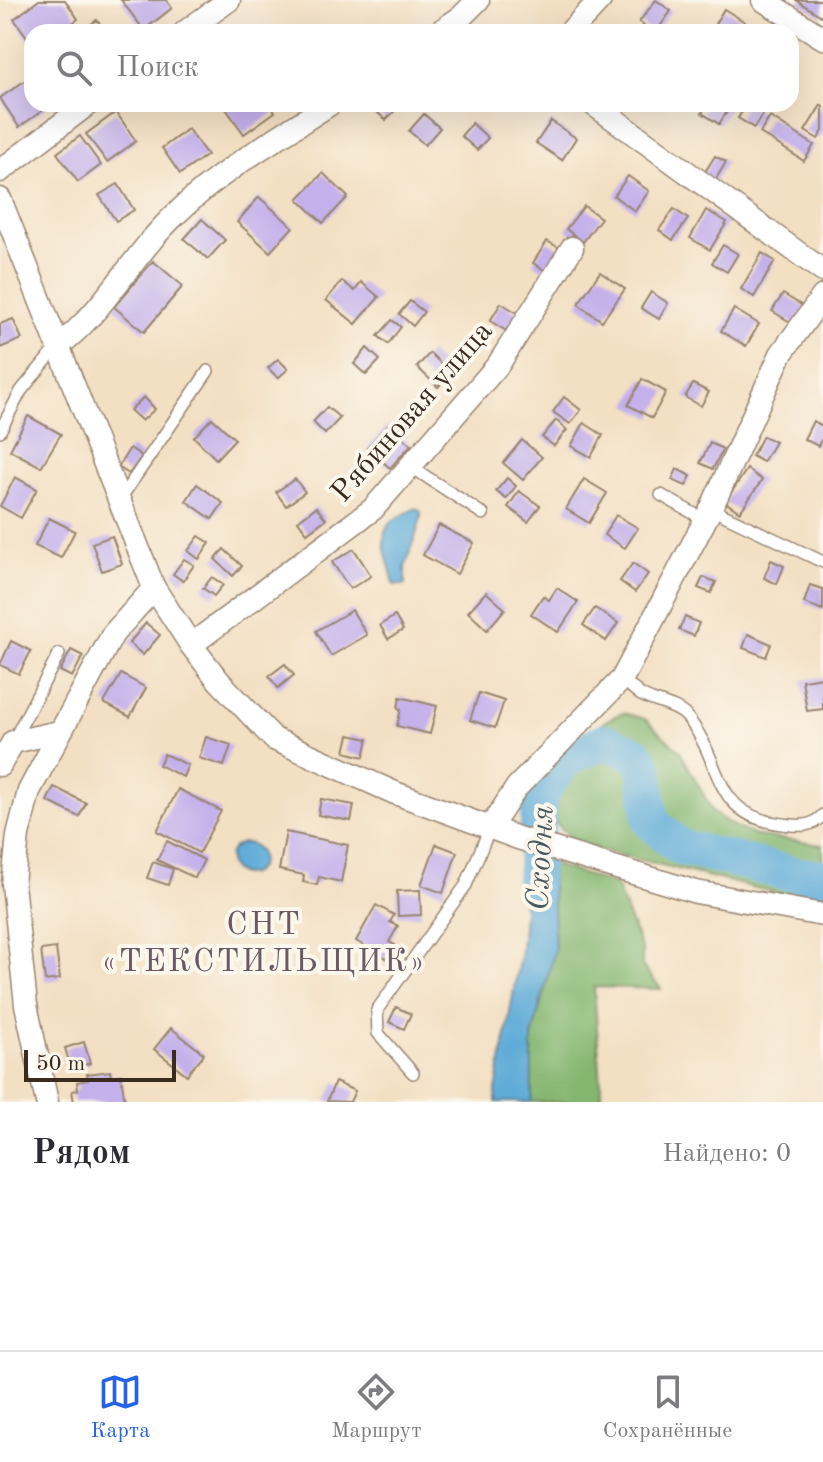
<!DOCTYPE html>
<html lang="ru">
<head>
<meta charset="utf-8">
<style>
  :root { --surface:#fff; --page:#f2f2f3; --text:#2b2b33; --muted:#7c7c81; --line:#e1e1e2; --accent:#2563eb }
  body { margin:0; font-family:"Old Standard TT",serif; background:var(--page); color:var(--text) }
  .scale { position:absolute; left:24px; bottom:20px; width:152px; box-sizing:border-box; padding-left:8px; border:4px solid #3b2a1e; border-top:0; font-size:22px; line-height:28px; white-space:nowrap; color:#3b2a1e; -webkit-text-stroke:6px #fbf7ec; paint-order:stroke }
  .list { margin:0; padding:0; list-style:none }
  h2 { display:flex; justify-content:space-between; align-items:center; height:104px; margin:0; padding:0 32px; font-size:34px }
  h2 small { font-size:26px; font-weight:400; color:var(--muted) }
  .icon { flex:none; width:44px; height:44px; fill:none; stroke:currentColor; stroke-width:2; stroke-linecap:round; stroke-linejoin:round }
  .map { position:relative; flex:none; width:823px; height:1102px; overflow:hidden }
  .search { position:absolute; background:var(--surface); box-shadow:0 8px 32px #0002; left:24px; right:24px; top:24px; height:88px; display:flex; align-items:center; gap:20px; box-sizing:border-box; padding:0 28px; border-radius:24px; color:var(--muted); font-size:30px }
  .sheet { height:248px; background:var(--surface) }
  nav { display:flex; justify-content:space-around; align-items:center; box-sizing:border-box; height:112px; border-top:2px solid var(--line); background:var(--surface); font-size:22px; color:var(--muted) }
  nav a { display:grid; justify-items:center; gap:4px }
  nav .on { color:var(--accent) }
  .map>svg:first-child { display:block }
  .forest { fill:#84b670; stroke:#607047; stroke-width:2 }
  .water { fill:#5facd8; stroke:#4d6b7b; stroke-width:2 }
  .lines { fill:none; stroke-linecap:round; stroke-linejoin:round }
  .river { stroke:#5facd8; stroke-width:36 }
  .building { fill:#c4b0eb }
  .service-casing { stroke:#978470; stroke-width:14 }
  .minor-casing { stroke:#978470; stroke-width:25 }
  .service { stroke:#fff; stroke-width:11 }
  .minor { stroke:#fff; stroke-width:22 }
  .labels { text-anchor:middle; stroke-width:8; stroke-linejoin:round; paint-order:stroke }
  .street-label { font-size:30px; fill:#3b2a1e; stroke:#fbf7ec }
  .water-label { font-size:32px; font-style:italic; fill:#48585f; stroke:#fbf7ec }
  .neighbourhood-label { font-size:32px; letter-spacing:2px; fill:#6b5966; stroke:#fbf7ec }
</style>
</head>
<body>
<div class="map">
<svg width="823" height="1102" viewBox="0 0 823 1102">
  <rect width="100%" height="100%" fill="#fbf7ec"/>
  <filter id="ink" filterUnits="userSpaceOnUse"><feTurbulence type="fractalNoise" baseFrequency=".0125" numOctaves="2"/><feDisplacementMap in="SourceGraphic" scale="16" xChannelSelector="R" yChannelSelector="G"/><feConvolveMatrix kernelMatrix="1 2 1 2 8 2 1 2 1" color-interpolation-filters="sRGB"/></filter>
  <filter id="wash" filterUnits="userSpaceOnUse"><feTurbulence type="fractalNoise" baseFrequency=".006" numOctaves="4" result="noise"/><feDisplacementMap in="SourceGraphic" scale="32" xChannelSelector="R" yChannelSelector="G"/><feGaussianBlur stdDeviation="1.8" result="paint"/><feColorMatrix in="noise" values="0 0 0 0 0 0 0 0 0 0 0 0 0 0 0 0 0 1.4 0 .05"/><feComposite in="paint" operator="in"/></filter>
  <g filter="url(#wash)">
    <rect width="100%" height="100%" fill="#f3dfc2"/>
    <g class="forest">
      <path d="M 623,713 L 645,719 L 680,751 L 713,812 L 731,825 L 753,835 L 823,845 L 823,901 L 755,888 L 580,845 C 557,826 551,822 547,792 L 568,780 C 578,742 586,727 623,713 Z"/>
      <path d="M 551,864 L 616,885 L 642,951 L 642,966 L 661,989 L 594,987 L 602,1098 L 605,1102 L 532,1102 L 532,1037 L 555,949 Z"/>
    </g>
    <g class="water">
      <path d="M 416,508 L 421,512 L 421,519 L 405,568 L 405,585 L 394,585 C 392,566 374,538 392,521 C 399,516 409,512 416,508 Z"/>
      <circle cx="245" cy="859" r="16"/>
      <path d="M 522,854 L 551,864 L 555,949 L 532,1037 L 532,1102 L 496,1102 L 496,1091 L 521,950 L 524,912 Z"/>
    </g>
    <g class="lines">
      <path class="river" d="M 534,881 L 540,793 L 566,759 L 604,741 L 636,754 L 645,768 L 651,822 L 680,847 L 796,875 L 823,877"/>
    </g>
    <g id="blocks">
      <g class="building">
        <path d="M 39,0 L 65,0 L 78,19 L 60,32 L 32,32 L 32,44 L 14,19 Z"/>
        <path d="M 121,0 L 166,0 L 172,8 L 144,30 Z"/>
        <path d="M 656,0 L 671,11 L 656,32 L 652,32 L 639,22 Z"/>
        <path d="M 796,0 L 823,0 L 823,13 L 821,16 Z"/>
        <path d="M 724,9 L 745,22 L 739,32 L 728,32 L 715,24 Z"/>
        <path d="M 97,20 L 106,32 L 80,32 Z"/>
        <path d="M 30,77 L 32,104 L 52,104 L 19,127 L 0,98 Z"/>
        <path d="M 227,104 L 270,104 L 275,112 L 244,134 L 224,106 Z"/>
        <path d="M 368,104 L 401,104 L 386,120 Z"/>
        <path d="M 707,104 L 732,104 L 719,124 L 702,113 Z"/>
        <path d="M 747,104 L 763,113 L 754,128 L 738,118 Z"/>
        <path d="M 821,105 L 823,107 L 823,131 L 818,139 L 805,131 Z"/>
        <path d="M 116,112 L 136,141 L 107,162 L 86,134 Z"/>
        <path d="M 424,114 L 440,128 L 425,145 L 409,131 Z"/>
        <path d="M 770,117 L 814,145 L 804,161 L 760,133 Z"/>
        <path d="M 551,121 L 576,138 L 562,160 L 536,143 Z"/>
        <path d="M 472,123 L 488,138 L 477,150 L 461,136 Z"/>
        <path d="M 188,129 L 207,155 L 180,174 L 162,148 Z"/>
        <path d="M 80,136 L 101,165 L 78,182 L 57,153 Z"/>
        <path d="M 715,156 L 726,162 L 714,182 L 703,175 Z"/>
        <path d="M 323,173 L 348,197 L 323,223 L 298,199 Z"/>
        <path d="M 628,176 L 649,191 L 635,211 L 614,196 Z"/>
        <path d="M 118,184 L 134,210 L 116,221 L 99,195 Z"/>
        <path d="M 259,197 L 293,227 L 270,252 L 237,222 Z"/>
        <path d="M 584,206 L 601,218 L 583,242 L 566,229 Z"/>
        <path d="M 674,209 L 688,219 L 673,240 L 659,230 Z"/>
        <path d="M 706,210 L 727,222 L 710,250 L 690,238 Z"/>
        <path d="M 202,219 L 225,240 L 208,259 L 184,239 Z"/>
        <path d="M 547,241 L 561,249 L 547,272 L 533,263 Z"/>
        <path d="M 723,245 L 738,254 L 727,272 L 712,263 Z"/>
        <path d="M 762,253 L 775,261 L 754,297 L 741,289 Z"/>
        <path d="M 153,261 L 183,286 L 144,332 L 114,307 Z"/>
        <path d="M 600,272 L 625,289 L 602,321 L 578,304 Z"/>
        <path d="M 342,281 L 355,291 L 361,282 L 379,297 L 356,324 L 326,300 Z"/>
        <path d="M 651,292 L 668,303 L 659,319 L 641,308 Z"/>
        <path d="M 783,294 L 806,308 L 795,325 L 772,311 Z"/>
        <path d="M 410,301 L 424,312 L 413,326 L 399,314 Z"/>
        <path d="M 501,303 L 519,314 L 508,332 L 490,321 Z"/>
        <path d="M 734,309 L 759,324 L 746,346 L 721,331 Z"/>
        <path d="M 13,319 L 22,339 L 0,348 L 0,324 Z"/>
        <path d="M 392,320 L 401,327 L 388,344 L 378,336 Z"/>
        <path d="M 367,348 L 380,360 L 366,375 L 354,364 Z"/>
        <path d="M 430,353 L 451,373 L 438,387 L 417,367 Z"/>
        <path d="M 278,359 L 288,369 L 278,378 L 268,368 Z"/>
        <path d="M 642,379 L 666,392 L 652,418 L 628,405 Z"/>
        <path d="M 693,384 L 709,392 L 701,406 L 685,397 Z"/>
        <path d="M 144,397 L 155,409 L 142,421 L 130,410 Z"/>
        <path d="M 564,397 L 581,410 L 570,424 L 553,412 Z"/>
        <path d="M 327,407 L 340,418 L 325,434 L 313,422 Z"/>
        <path d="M 28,416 L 61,434 L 41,467 L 10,450 Z"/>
        <path d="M 212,418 L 235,439 L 216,459 L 194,437 Z"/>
        <path d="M 556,420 L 567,430 L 554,446 L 542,437 Z"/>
        <path d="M 813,421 L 823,426 L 823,437 L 818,446 L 804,439 Z"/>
        <path d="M 584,423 L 603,435 L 591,457 L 571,446 Z"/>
        <path d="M 388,425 L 411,445 L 390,468 L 367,448 Z"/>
        <path d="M 763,436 L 775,442 L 763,462 L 752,456 Z"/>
        <path d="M 522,440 L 542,457 L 523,480 L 503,463 Z"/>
        <path d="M 710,443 L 723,449 L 713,469 L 700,463 Z"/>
        <path d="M 130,448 L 142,456 L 129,474 L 118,467 Z"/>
        <path d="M 677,469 L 691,476 L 686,486 L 672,480 Z"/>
        <path d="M 747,469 L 762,480 L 740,512 L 725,502 Z"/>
        <path d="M 15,477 L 37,489 L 21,518 L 0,506 Z"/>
        <path d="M 507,478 L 516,486 L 506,499 L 496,491 Z"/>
        <path d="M 295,479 L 305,492 L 286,506 L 276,492 Z"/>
        <path d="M 584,479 L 607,493 L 589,523 L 566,509 Z"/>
        <path d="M 197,484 L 223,503 L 212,519 L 186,501 Z"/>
        <path d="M 519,491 L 540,506 L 528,522 L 508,507 Z"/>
        <path d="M 316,507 L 326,519 L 307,533 L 298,521 Z"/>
        <path d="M 616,515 L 638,528 L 625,548 L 604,535 Z"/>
        <path d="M 49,518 L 75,531 L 61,558 L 35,546 Z"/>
        <path d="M 439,525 L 474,543 L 457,574 L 423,555 Z"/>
        <path d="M 112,536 L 122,564 L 102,571 L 92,543 Z"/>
        <path d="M 199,536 L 210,543 L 199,559 L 188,551 Z"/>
        <path d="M 224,549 L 242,566 L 233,576 L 215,559 Z"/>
        <path d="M 354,549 L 371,576 L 350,589 L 332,562 Z"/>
        <path d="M 184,559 L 194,565 L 183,581 L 173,574 Z"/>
        <path d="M 771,560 L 784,566 L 777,584 L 764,578 Z"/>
        <path d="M 633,563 L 648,574 L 635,592 L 620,581 Z"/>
        <path d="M 212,577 L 223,585 L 214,596 L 203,588 Z"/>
        <path d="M 703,577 L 716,582 L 711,593 L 698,588 Z"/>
        <path d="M 810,585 L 823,589 L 823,610 L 804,603 Z"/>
        <path d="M 557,588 L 578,602 L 558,632 L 531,614 L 543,596 L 549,600 Z"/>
        <path d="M 486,592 L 505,609 L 487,630 L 468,612 Z"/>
        <path d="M 595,608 L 618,623 L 606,641 L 583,625 Z"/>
        <path d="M 352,610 L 367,635 L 331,656 L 316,631 Z"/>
        <path d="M 395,616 L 403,630 L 388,639 L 380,625 Z"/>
        <path d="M 685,617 L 699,623 L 694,636 L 679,630 Z"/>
        <path d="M 146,623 L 160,635 L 143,655 L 129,643 Z"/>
        <path d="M 748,634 L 771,644 L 766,657 L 743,648 Z"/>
        <path d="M 11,641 L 31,651 L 19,674 L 0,665 Z"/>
        <path d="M 71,650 L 83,656 L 72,677 L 60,671 Z"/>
        <path d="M 285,664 L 294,675 L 278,688 L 269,676 Z"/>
        <path d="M 121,674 L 146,688 L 130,717 L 104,703 Z"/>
        <path d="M 823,677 L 823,709 L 807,711 L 802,680 Z"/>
        <path d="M 479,693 L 504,701 L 495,728 L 470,720 Z"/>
        <path d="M 400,697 L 437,706 L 430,734 L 397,726 L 401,709 L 398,708 Z"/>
        <path d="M 349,735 L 368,739 L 364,757 L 345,752 Z"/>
        <path d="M 206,737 L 231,745 L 224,766 L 199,758 Z"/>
        <path d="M 164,754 L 188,765 L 183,777 L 159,765 Z"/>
        <path d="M 54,787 L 86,803 L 79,817 L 47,801 Z"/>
        <path d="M 178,789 L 221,811 L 199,853 L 157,831 Z"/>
        <path d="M 321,799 L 354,805 L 351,821 L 318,815 Z"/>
        <path d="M 286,832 L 348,845 L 341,882 L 319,877 L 317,885 L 303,882 L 304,875 L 279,870 Z"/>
        <path d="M 167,841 L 204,860 L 195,878 L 157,860 Z"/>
        <path d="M 436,844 L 457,852 L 443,893 L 421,885 Z"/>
        <path d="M 153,862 L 173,869 L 168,885 L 147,878 Z"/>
        <path d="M 420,890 L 421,915 L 398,916 L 397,891 Z"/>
        <path d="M 376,905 L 394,915 L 390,922 L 398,926 L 389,942 L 395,945 L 387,959 L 356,941 Z"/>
        <path d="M 56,948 L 60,979 L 45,981 L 41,950 Z"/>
        <path d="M 396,1007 L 411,1014 L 404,1029 L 389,1022 Z"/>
        <path d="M 171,1028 L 204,1054 L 187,1075 L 154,1049 Z"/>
        <path d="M 84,1042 L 90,1063 L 71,1069 L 65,1048 Z"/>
        <path d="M 110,1071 L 111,1077 L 121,1075 L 125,1102 L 74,1102 L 72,1091 L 78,1090 L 77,1082 L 88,1080 L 87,1074 Z"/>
        <path d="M 335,1082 L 355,1091 L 350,1102 L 327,1101 Z"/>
      </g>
    </g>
  </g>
  <g filter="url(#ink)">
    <use href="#blocks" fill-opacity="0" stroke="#978470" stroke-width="2"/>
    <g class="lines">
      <defs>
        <g id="service">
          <path d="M 0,431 L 21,391 L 58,346"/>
          <path d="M 410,466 L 483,514"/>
          <path d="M 661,495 L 705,520"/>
          <path d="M 118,502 L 208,371"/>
          <path d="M 711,509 L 823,562"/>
          <path d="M 622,679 C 628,684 634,690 641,695 C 655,703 676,705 686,716 C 725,761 709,816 783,824 C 799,826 811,828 823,815"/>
          <path d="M 13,741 L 59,654"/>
          <path d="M 413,1073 L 378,1033 L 377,1010 L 466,885 L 490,828"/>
        </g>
        <g id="minor">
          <path d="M 763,0 L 823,38"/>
          <path d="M 185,32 L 229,0"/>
          <path d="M 439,32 L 461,17 L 478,0"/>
          <path d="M 570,32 L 600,0"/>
          <path d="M 593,104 L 823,271"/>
          <path d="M 0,171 L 88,104"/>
          <path d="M 0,199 L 154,588 L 191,645 L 219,681 L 274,739 L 395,793 L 518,838 L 696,892 L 823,915"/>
          <path d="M 58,346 C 106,310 133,254 176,214 C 221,170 278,138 330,104"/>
          <path d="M 191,645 L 373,509 L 498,365 L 572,248"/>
          <path d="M 0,765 L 13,742 L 59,732"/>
          <path d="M 490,828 L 517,787 L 622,679 L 711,509 L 781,354 L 823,296"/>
          <path d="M 47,1102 L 26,1005 L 13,884 L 18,835 L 29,791 L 113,634 L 154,588"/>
        </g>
      </defs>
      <use href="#service" class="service-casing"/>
      <use href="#minor" class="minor-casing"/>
      <use href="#service" class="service"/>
      <use href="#minor" class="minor"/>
    </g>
  </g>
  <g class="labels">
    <g class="street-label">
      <text transform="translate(411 411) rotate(-49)" y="10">Рябиновая улица</text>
    </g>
    <g class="water-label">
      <text transform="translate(539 858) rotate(-87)" y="11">Сходня</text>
    </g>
    <g class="neighbourhood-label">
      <text x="264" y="934">СНТ<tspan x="264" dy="37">«ТЕКСТИЛЬЩИК»</tspan></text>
    </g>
  </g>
</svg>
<div class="scale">50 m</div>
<div class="search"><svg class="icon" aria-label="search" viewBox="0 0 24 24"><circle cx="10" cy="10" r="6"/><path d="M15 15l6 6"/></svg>Поиск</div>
</div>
<section class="sheet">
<h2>Рядом<small>Найдено: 0</small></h2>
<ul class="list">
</ul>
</section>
<nav>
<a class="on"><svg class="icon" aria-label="map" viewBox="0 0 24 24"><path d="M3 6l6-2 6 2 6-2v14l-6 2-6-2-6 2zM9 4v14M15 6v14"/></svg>Карта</a>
<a><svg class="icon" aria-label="directions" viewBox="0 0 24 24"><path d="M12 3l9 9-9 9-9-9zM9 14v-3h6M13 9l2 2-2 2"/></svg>Маршрут</a>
<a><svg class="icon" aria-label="saved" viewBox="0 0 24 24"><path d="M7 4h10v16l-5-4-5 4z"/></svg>Сохранённые</a>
</nav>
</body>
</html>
